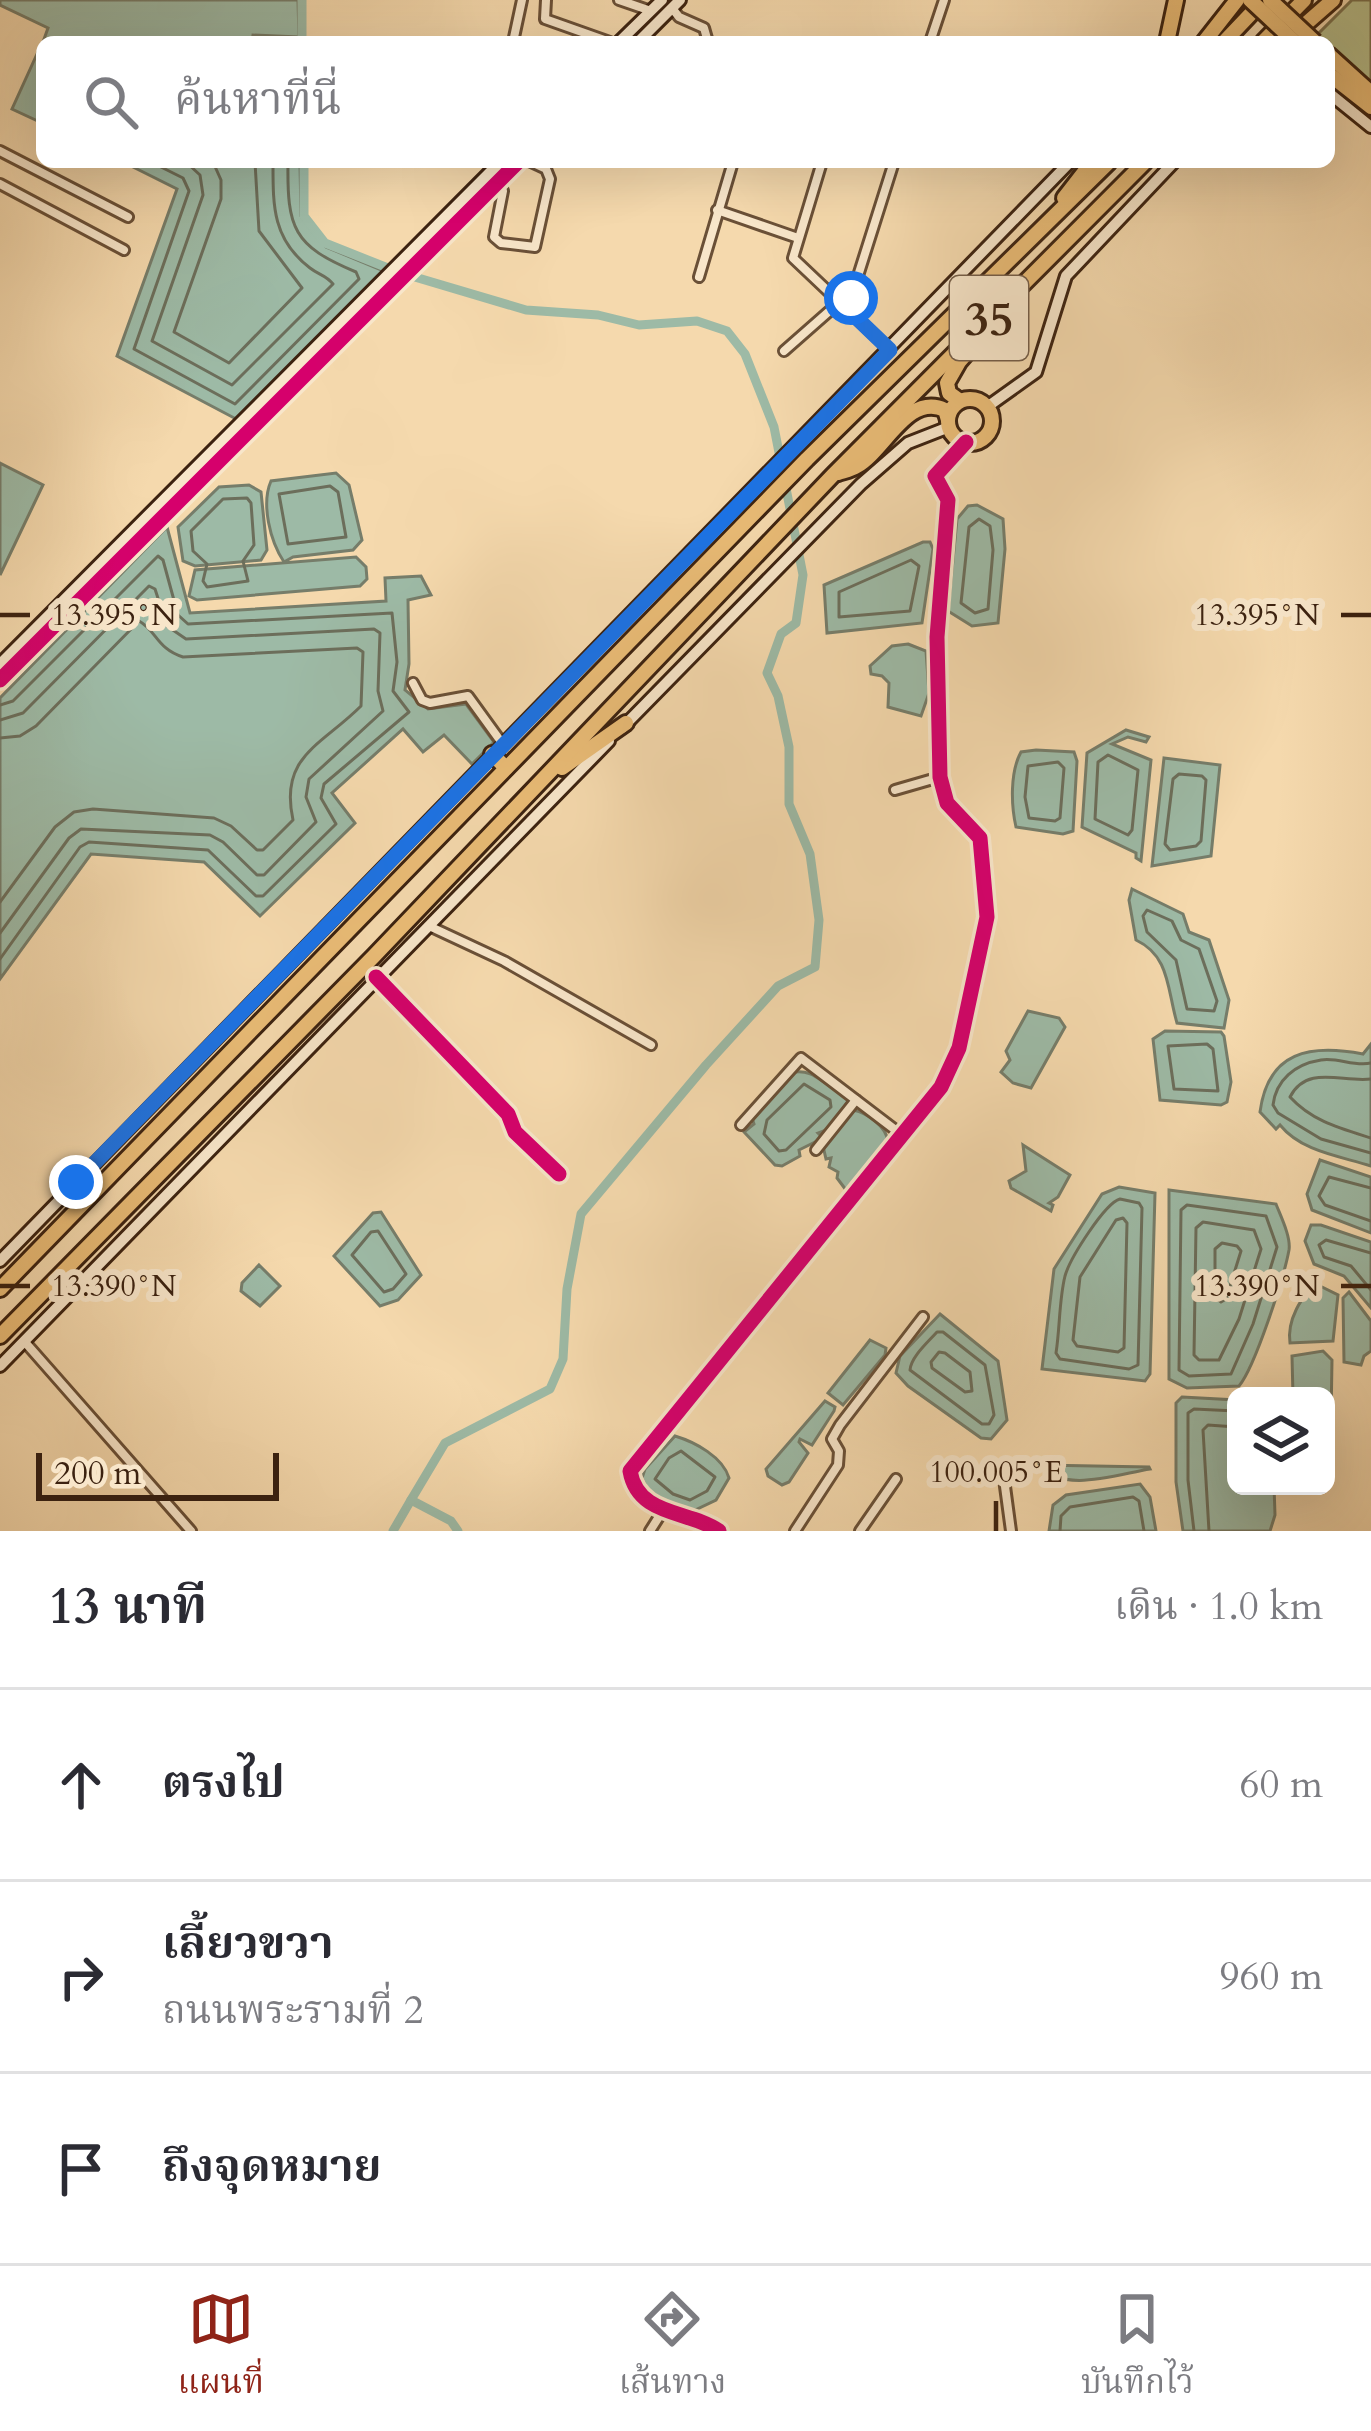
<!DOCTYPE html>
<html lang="th">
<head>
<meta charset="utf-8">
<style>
  :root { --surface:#fff; --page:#f7f7f7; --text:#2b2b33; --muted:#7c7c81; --line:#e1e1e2; --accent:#8f2418 }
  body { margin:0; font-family:Cardo,"Noto Serif Thai",serif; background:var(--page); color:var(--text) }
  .controls { position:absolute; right:36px; bottom:36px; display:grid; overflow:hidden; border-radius:18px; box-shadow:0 12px 48px #0002 }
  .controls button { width:108px; height:108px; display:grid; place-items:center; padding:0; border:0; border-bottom:3px solid var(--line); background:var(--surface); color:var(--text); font:60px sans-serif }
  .scale { position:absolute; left:36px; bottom:30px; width:243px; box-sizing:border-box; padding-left:12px; border:6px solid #3c2210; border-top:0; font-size:33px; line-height:42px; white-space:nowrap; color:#3c2210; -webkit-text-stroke:9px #f8e6ca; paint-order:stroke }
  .stop { position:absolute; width:36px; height:36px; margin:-27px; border:9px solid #1a73e8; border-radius:50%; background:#fff }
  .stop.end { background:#1a73e8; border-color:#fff; box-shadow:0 3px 12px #0008 }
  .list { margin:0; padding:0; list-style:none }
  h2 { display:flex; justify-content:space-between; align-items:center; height:156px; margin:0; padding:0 48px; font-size:51px }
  h2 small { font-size:39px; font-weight:400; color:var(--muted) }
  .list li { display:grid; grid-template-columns:78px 1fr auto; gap:36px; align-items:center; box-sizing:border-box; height:192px; padding:0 48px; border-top:3px solid var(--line) }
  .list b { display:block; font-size:45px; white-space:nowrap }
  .list p { margin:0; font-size:39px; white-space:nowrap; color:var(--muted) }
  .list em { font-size:39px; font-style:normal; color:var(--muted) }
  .icon { flex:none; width:66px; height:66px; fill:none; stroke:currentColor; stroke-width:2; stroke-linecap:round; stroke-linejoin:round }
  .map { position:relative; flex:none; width:1371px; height:1531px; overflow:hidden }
  .search { position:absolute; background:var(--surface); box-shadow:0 12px 48px #0002; left:36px; right:36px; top:36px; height:132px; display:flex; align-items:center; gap:30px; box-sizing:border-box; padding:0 42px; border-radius:18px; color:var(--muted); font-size:45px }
  .sheet { height:732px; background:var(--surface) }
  nav { display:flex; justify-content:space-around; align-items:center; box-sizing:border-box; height:168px; border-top:3px solid var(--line); background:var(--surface); font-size:33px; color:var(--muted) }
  nav a { display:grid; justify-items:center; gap:6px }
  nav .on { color:var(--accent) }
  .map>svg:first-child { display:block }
  .green { fill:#b7c08d; stroke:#7a714e; stroke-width:3 }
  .water { fill:#9dbaa6; stroke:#767d6a; stroke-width:3 }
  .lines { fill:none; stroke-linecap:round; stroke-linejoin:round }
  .shore { stroke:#6c6e5b; stroke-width:3 }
  .canal { stroke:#9dbaa6; stroke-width:9 }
  .street-casing { stroke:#6a5037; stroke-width:14 }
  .secondary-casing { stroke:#3c2210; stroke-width:16 }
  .highway-casing { stroke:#3c2210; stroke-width:20 }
  .street { stroke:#f8e6ca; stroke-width:8 }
  .secondary { stroke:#f8e6ca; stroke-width:10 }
  .highway { stroke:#eabc76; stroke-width:14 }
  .highway-bridge-casing { stroke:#3c2210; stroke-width:20; stroke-linecap:butt }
  .highway-bridge { stroke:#eabc76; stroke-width:14 }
  .cycleway-casing { stroke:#f8e6ca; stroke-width:22 }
  .cycleway { stroke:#d6006c; stroke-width:15 }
  .route { stroke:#1a73e8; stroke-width:15 }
  .ticks { fill:none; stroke:#3c2210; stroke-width:4.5 }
  .labels { text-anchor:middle; stroke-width:12; stroke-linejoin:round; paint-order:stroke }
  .shield { fill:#f8e6ca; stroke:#745d48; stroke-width:3 }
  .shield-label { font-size:48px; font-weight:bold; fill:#3c2210 }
  .ticks-label { font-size:30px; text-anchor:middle; fill:#3c2210; stroke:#f8e6ca; stroke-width:12; stroke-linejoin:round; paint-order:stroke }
</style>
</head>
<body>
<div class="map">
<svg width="1371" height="1531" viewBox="0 0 1371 1531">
  <rect width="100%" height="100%" fill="#f5d9ad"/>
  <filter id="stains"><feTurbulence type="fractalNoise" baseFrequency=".00167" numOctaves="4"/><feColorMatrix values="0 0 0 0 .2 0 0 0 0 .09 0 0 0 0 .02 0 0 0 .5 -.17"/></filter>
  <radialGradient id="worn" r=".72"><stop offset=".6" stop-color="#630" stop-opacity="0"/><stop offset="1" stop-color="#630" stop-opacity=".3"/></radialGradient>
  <path class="green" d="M 1352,0 L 1371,0 L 1371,88 L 1329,51 L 1329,42 L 1315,37 Z"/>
  <g class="water">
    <path d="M 0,0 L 298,0 L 299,37 L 253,35 L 252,42 L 43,42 L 48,28 L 0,5 Z"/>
    <path d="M 42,43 L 42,123 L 12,109 Z"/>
    <path d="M 123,162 L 300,162 L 301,216 L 326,247 L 384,271 L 238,420 L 117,356 L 177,189 Z"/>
    <path d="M 0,463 L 43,485 L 0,575 Z"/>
    <path d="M 336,473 L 349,485 L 362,540 L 353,550 L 293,557 L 284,562 C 270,541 261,504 271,481 Z"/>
    <path d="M 249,485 L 261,492 L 267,550 L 261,560 L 195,566 L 183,561 L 178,527 L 219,487 Z"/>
    <path d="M 977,505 L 1003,519 L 1005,549 L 998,623 L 972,626 L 948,611 L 957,519 L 968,506 Z"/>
    <path d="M 167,527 L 190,613 L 386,601 L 385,578 L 421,576 L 431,595 L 408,600 L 409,664 L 405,690 L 428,709 L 466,704 L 494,742 L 472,764 L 444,735 L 423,752 L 403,729 L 332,793 L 355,823 L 260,916 L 204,862 L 91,854 L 0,979 L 0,698 Z"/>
    <path d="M 923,542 L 930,542 L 933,549 L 922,623 L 827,633 L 824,585 Z"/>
    <path d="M 356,557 L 366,567 L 367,579 L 360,586 L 197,600 L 189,596 L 195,570 Z"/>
    <path d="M 908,644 L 926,651 L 929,693 L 921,716 L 888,707 L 889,683 L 882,676 L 871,674 L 870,666 L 892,646 Z"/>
    <path d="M 1126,730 L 1149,737 L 1146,742 L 1128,737 L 1112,744 L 1151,760 L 1141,861 L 1136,858 L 1136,853 L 1082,827 L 1087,753 Z"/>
    <path d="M 1036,750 L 1074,752 L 1077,761 L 1073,831 L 1063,834 L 1016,827 C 1011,805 1010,772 1021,752 Z"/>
    <path d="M 1164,758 L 1220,765 L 1211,856 L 1152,866 Z"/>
    <path d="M 1132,889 L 1183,914 L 1189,932 L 1209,940 L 1229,1000 L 1224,1028 L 1177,1023 C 1167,989 1170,956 1136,940 L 1129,900 Z"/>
    <path d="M 1028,1011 L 1059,1018 L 1065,1027 L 1031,1088 L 1013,1083 L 1001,1072 L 1010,1060 L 1006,1051 Z"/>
    <path d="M 1165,1031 L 1221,1032 L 1224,1036 L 1231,1082 L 1227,1102 L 1221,1105 L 1160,1100 L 1153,1039 Z"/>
    <path d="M 1371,1044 L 1371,1166 C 1340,1156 1302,1152 1280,1125 L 1276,1129 L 1260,1112 C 1268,1051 1310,1044 1363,1054 Z"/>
    <path d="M 795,1072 C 816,1069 825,1089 844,1091 L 848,1101 L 829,1129 L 818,1133 L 823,1138 L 799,1150 L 800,1156 L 782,1166 L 775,1165 L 744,1132 L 754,1124 L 752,1118 Z"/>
    <path d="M 853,1110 C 868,1113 887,1127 888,1142 L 846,1190 L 837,1178 L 838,1172 L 829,1167 L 831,1158 L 826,1159 L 823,1146 Z"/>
    <path d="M 1023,1145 L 1070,1175 L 1058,1197 L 1049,1203 L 1053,1205 L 1051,1211 L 1011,1188 L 1009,1181 L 1026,1171 Z"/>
    <path d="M 1320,1160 L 1371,1177 L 1371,1233 L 1312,1210 L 1307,1194 Z"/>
    <path d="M 1119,1187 L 1155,1193 L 1150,1374 L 1145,1381 L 1042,1369 L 1054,1269 L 1102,1194 Z"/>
    <path d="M 1169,1190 L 1276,1204 C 1281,1217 1291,1237 1289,1250 C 1284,1277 1255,1367 1239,1386 L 1187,1388 L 1169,1379 Z"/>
    <path d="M 381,1212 L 421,1275 L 398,1300 L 380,1306 L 334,1256 L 373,1213 Z"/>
    <path d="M 1311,1225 L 1321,1225 L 1371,1242 L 1371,1308 L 1344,1276 L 1314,1264 L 1305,1241 Z"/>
    <path d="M 259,1265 L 280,1286 L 260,1306 L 241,1291 L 242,1283 Z"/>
    <path d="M 1320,1286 L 1338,1295 L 1333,1341 L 1290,1343 C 1287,1323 1300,1292 1320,1286 Z"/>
    <path d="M 1349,1292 L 1371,1321 L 1371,1351 L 1364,1356 L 1361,1365 L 1344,1362 L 1343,1298 Z"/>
    <path d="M 940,1314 L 998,1361 L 1007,1420 L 991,1439 L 981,1438 L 908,1386 L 896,1373 L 900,1356 Z"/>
    <path d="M 870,1340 L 886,1348 L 885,1355 L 843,1405 L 828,1393 Z"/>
    <path d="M 1323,1351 L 1332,1360 L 1330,1479 L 1327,1487 L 1303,1486 L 1326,1486 L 1326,1396 L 1293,1396 L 1292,1356 Z"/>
    <path d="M 1182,1397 L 1236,1400 L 1236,1486 L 1274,1486 L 1275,1515 L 1270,1531 L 1183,1531 L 1176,1482 L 1176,1403 Z"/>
    <path d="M 825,1401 L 835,1407 L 834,1411 L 812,1445 L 800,1439 L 799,1442 L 808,1453 L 789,1482 L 782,1485 L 768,1476 L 766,1469 Z"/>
    <path d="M 675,1436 C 695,1442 723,1457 729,1478 L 716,1500 L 691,1512 C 670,1508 650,1498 642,1478 L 645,1469 Z"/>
    <path d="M 1040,1465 L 1149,1467 L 1150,1469 C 1118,1474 1062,1494 1040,1465 Z"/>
    <path d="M 1140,1484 L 1150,1497 L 1156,1531 L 1049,1531 L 1053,1505 L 1066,1495 Z"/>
  </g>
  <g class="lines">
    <g class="shore">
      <path d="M 151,162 L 183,178 L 189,191 L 134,349 L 235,404 L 359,279 L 356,272 C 293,246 287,228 288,162"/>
      <path d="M 186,162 L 200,175 L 203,195 L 152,341 L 232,385 L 333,284 C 326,275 319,275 310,268 C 272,239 273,205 273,162"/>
      <path d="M 213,162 L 221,180 L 221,199 L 174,332 L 229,363 L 302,288 L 259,231 L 255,162"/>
      <path d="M 330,486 L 338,492 L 346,537 L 288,544 L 279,494 Z"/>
      <path d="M 247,498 L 251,503 L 254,545 L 243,561 L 248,581 L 207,587 L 203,581 L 207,564 L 193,551 L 191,531 L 223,499 Z"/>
      <path d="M 979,519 L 990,526 L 993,550 L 988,609 L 975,613 L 961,603 L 969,527 Z"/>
      <path d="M 911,560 L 919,566 L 910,611 L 839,617 L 839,592 Z"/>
      <path d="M 0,705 L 13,701 L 158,556 L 163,560 L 178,615 L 188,624 L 392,613 L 397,662 L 393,691 L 409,712 L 324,784 L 321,798 L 336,824 L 263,896 L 256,896 L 208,850 L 89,842 L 80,847 L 0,959"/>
      <path d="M 0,720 L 23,713 L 149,586 L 155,589 L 167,626 L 186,639 L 374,629 L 380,633 L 378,691 L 383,711 L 309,779 L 306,797 L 316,822 L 264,875 L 257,875 L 223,842 L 210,835 L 81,829 L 69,838 L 0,933"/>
      <path d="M 0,738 L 20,736 L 36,726 L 139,621 C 156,630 157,649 183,657 L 357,648 L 363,652 L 361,706 C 321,746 279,756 293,820 L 263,850 L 257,850 L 231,826 L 214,818 L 93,809 L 74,812 L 55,827 L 0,902"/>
      <path d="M 1108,755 L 1138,770 L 1132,830 L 1128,835 L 1095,819 L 1098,762 Z"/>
      <path d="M 1058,762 L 1064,768 L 1060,818 L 1055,821 L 1029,818 L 1025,797 L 1028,766 Z"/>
      <path d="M 1179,774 L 1202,776 L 1206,780 L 1201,841 L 1196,846 L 1170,850 L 1165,844 L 1173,779 Z"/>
      <path d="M 1147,910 L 1172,921 L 1181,940 L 1199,949 L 1217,1001 L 1214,1011 L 1187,1009 L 1176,960 L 1147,932 L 1143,916 Z"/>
      <path d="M 1207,1044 L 1213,1049 L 1218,1091 L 1174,1089 L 1168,1046 Z"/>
      <path d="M 1371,1063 C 1354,1067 1338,1057 1321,1060 C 1295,1064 1276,1080 1273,1105 L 1278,1113 L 1321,1139 L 1371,1153"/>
      <path d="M 1371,1079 C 1343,1083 1307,1064 1290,1097 C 1312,1121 1339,1128 1371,1138"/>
      <path d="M 804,1084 L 830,1100 L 831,1107 L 786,1150 L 779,1151 L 764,1134 L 767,1120 Z"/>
      <path d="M 1371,1188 L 1329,1177 L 1319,1196 L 1325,1205 L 1371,1221"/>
      <path d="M 1120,1199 L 1139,1203 L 1142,1208 L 1138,1365 L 1129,1369 L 1060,1359 L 1056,1353 C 1060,1328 1059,1300 1065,1276 C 1070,1258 1105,1203 1120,1199 Z"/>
      <path d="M 1187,1205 L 1266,1216 L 1277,1247 L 1253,1324 L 1231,1374 L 1189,1376 L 1179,1370 L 1181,1210 Z"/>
      <path d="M 1123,1218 L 1127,1223 L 1124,1348 L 1118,1352 L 1077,1346 L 1073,1340 L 1080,1277 L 1116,1220 Z"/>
      <path d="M 1203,1222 L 1254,1230 L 1261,1249 L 1239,1319 L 1219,1360 L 1199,1360 L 1194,1355 L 1196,1228 Z"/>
      <path d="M 378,1231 L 406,1274 L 393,1289 L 384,1292 L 352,1255 L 371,1232 Z"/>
      <path d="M 1222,1243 L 1237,1246 L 1241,1251 L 1226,1299 L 1221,1302 L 1215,1297 L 1215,1249 Z"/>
      <path d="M 1371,1253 L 1326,1240 L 1319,1245 L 1324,1257 L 1351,1266 L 1371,1290"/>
      <path d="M 943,1332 L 985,1365 L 994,1415 L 989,1424 L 982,1424 L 910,1370 C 911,1357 927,1343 937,1332 Z"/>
      <path d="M 939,1352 L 945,1353 L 970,1372 L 972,1391 L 965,1392 L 932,1368 L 931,1362 Z"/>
      <path d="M 681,1451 L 715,1477 L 707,1491 L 690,1500 L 673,1494 L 655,1479 L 669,1458 Z"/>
      <path d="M 1060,1531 L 1061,1516 L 1070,1507 L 1133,1497 L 1139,1501 L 1144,1531"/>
      <path d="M 1194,1531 L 1188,1480 L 1188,1413 L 1194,1409 L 1236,1411"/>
      <path d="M 1209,1531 L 1203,1430 L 1208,1425 L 1236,1427"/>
    </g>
    <g class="canal">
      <path d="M 302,0 L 302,42"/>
      <path d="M 304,162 L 304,216 L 325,243 L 398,272 L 526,310 L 598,315 L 639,325 L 697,321 L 727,331 L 745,354 L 774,427 L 803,575 L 796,623 L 781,634 L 767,673 L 778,696 L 789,747 L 789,804 L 810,854 L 819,920 L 815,967 L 778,986 L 706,1065 L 581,1214 L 567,1289 L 563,1359 L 550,1389 L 445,1443 L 411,1500"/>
      <path d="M 393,1531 L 411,1500 L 451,1521 L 458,1531"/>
    </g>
    <defs>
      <g id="street">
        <path d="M 546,0 L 545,19 L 610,42"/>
        <path d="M 619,0 L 651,11"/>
        <path d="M 672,8 L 679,17 L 704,28 L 708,42"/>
        <path d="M 513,42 L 522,0"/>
        <path d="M 930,42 L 944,0"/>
        <path d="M 0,151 L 128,217"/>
        <path d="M 822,162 L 793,258 L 889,349"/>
        <path d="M 498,182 L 503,191 L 494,237 L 501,243 L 535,247 L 550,179 L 546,169 L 531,162"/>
        <path d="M 0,184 L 124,250"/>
        <path d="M 717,210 L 798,238"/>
        <path d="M 699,277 L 733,162"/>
        <path d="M 784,351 L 834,307 L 851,298 L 894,162"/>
        <path d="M 413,683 L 422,700 L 430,703 L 468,696 L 502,743"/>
        <path d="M 895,790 L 940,777"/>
        <path d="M 429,926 L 504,961 L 651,1045"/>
        <path d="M 377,978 L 508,1114 L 515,1132 L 559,1174"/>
        <path d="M 741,1125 L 801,1058 L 902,1135"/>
        <path d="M 816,1150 L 856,1100"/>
        <path d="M 24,1341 L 191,1531"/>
        <path d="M 1004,1479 L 1011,1531"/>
        <path d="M 650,1531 L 662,1512"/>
        <path d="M 795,1531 L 838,1465 L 839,1451 L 832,1439 L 840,1425 L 923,1317"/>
        <path d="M 860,1531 L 896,1479"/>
      </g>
      <g id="secondary">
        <path d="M 619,42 L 662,0"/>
        <path d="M 638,42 L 680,0"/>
        <path d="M 1329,93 L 1371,127"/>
        <path d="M 987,407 L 1036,372 L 1066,276 L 1174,162"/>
        <path d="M 0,664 L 500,162"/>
        <path d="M 0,680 L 518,162"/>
        <path d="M 622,728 L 861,484 L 908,443 L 949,427"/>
        <path d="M 0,1261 L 1070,162"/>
        <path d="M 0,1366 L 609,741"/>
        <path d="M 719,1531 C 689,1510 638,1517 630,1471 L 941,1087 L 959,1048 L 987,917 L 980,838 L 947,803 L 940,777 L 937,637 L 948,500 L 935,476 L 966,442"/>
      </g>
      <g id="highway">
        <path d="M 1167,42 L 1176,0"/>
        <path d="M 1204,42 L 1237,0"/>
        <path d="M 1224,42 L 1262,2"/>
        <path d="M 1263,42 L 1304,0"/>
        <path d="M 1285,42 L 1333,0"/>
        <path d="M 1329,55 L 1371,93"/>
        <path d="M 1329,74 L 1371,107"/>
        <path d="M 1064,198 L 1092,162"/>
        <circle cx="970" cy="421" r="22"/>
        <path d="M 960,401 L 949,393 L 947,383 L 959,362 L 973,346"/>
        <path d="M 838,473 C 844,471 851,470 857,466 C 885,450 908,392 945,410 L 948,420"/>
        <path d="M 492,754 L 506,768"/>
        <path d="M 562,768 L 626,723"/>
        <path d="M 0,1289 L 807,459 L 1109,162"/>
        <path d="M 0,1336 L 374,956 L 833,475 L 1145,162"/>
      </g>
    </defs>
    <use href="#street" class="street-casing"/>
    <use href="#secondary" class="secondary-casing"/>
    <use href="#highway" class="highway-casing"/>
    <use href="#street" class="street"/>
    <use href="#secondary" class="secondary"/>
    <use href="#highway" class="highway"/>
    <defs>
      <g id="highway-bridge">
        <path d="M 1250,0 L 1295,42"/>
        <path d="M 1270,0 L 1315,42"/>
      </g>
    </defs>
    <use href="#highway-bridge" class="highway-bridge-casing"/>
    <use href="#highway-bridge" class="highway-bridge"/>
    <defs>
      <g id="cycleway">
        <path d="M 0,680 L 518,162"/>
        <path d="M 376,977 L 508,1114 L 515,1132 L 559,1174"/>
        <path d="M 719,1531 C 689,1510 638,1517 630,1471 L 941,1087 L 959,1048 L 987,917 L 980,838 L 947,803 L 940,777 L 937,637 L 948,500 L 935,476 L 966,442"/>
      </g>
    </defs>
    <use href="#cycleway" class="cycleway-casing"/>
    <use href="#cycleway" class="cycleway"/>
  </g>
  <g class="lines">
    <path class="route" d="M 76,1182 L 890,350 L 842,304 L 851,298"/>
  </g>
  <path class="ticks" d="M 0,615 L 30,615M 1341,615 L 1371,615M 0,1286 L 30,1286M 1341,1286 L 1371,1286M 996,1501 L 996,1531"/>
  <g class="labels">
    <rect class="shield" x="950" y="276" width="78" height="84" rx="9"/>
    <g class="shield-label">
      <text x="989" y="335">35</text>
    </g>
  </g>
  <g class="ticks-label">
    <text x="114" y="625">13.395°N</text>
    <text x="1257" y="625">13.395°N</text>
    <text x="114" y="1296">13.390°N</text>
    <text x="1257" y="1296">13.390°N</text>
    <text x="996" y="1482">100.005°E</text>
  </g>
  <rect width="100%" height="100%" filter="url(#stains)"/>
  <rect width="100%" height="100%" fill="url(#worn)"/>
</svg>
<div class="controls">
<button><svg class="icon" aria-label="layers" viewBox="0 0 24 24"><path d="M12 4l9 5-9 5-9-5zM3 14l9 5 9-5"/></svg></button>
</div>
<div class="scale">200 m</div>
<div class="stop" style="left:851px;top:298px"></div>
<div class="stop end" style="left:76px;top:1182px"></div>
<div class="search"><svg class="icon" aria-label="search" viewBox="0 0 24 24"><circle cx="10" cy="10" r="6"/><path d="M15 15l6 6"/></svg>ค้นหาที่นี่</div>
</div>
<section class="sheet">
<h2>13 นาที<small>เดิน · 1.0 km</small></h2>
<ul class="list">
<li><svg class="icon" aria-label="ahead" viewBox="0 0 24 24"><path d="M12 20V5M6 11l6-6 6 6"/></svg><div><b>ตรงไป</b></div><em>60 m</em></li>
<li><svg class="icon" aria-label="right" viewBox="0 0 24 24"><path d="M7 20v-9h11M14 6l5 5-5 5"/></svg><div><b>เลี้ยวขวา</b><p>ถนนพระรามที่ 2</p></div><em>960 m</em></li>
<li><svg class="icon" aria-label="arrive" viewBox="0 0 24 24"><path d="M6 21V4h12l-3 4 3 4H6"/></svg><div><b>ถึงจุดหมาย</b></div></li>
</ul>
</section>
<nav>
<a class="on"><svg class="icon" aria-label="map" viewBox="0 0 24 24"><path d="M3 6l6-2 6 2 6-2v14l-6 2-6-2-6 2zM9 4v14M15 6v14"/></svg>แผนที่</a>
<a><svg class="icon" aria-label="directions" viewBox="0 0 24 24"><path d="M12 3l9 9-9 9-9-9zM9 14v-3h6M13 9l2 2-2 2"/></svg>เส้นทาง</a>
<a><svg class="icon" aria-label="saved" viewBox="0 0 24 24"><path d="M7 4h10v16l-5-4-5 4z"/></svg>บันทึกไว้</a>
</nav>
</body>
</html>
